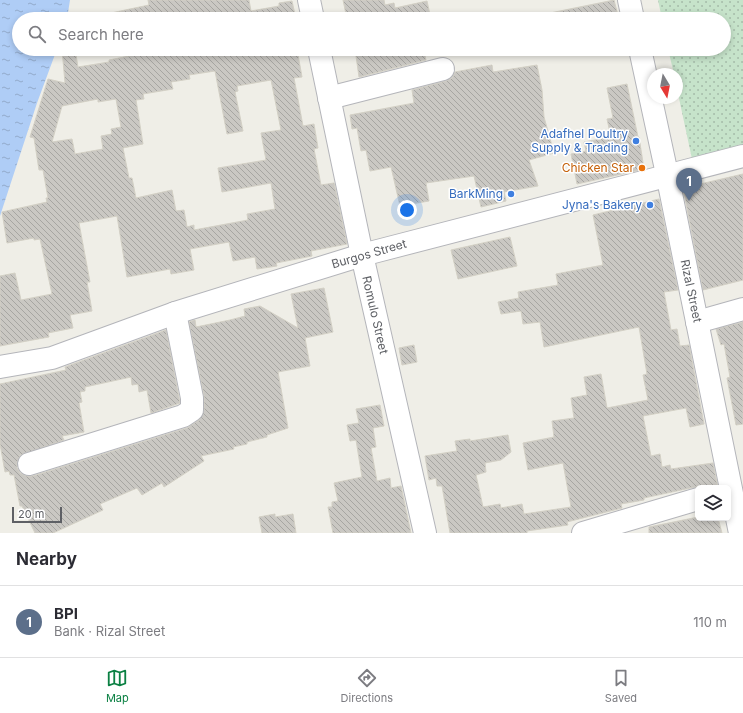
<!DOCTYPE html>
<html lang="en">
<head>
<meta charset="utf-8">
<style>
  :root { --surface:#fff; --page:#f2f2f3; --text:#2b2b33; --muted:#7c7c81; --line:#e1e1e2; --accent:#0b8043 }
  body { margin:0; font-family:Inter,sans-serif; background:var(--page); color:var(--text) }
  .controls { position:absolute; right:12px; bottom:12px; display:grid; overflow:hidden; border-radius:6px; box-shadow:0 2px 6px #0003 }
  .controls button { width:36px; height:36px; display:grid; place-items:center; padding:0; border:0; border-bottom:1px solid var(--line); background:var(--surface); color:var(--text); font:20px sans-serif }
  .compass { position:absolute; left:647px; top:68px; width:36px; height:36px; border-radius:50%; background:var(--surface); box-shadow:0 2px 6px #0003; rotate:170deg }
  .scale { position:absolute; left:12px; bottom:10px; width:50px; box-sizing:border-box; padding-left:4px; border:2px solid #5e6065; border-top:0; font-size:11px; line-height:14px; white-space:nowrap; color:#5e6065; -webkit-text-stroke:3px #fff; paint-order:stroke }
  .you { position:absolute; left:407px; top:210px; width:14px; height:14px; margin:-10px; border:3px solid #fff; border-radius:50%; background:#1a73e8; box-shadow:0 0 0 6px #1a73e833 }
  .badge { display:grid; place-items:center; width:26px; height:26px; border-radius:50%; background:var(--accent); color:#fff; font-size:13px; font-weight:700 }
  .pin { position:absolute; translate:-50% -33px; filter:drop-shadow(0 1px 2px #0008) }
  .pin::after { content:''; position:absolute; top:21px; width:14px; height:12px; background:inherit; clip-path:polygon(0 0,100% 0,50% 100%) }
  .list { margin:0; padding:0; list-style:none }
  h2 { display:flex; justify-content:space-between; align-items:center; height:52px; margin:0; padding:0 16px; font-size:17px }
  h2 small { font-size:13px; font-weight:400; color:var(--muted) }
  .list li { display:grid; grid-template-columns:26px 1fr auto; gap:12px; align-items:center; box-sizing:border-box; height:72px; padding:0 16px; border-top:1px solid var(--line) }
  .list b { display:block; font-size:15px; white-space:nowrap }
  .list p { margin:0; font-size:13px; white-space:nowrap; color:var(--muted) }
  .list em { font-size:13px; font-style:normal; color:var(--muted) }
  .icon { flex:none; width:22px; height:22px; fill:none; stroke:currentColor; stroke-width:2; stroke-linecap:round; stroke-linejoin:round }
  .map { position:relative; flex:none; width:743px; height:533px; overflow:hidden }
  .search { position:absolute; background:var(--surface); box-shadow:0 2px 6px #0003; left:12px; right:12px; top:12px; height:44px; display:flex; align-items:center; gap:10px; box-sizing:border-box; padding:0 14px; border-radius:22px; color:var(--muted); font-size:15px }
  .sheet { height:124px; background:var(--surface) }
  nav { display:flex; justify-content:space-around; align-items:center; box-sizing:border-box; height:56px; border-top:1px solid var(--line); background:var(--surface); font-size:11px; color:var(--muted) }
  nav a { display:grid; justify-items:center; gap:2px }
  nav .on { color:var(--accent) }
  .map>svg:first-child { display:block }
  .grass { fill:url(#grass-dots) }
  .water { fill:url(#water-ripples) }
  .building { fill:url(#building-back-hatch); stroke:#d3d0c5; fill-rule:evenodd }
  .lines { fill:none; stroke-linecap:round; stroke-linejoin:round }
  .minor-casing { stroke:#b4b5ba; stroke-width:24 }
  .minor { stroke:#fff; stroke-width:22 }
  .shop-dot { fill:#3f7fe0; stroke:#fff; stroke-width:1.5 }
  .food-dot { fill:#e8710a; stroke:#fff; stroke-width:1.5 }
  .labels { text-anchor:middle; stroke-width:3; stroke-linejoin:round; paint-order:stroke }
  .shop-label { font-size:12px; fill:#366cbe; stroke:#fff; text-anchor:end }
  .food-label { font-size:12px; fill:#c56008; stroke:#fff; text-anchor:end }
  .street-label { font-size:12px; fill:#5e6065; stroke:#fff }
</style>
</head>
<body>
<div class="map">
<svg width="743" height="533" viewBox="0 0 743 533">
  <defs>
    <pattern id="grass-dots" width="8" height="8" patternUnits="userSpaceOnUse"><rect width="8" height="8" fill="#c6e3ca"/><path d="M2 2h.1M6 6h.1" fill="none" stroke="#a4bba8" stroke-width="1.8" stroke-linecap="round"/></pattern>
    <pattern id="water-ripples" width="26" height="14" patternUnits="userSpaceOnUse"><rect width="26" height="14" fill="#afcdf6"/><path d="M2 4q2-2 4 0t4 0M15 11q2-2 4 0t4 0" fill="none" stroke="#92aacb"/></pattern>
    <pattern id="building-back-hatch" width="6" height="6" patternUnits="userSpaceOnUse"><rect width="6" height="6" fill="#cac8c3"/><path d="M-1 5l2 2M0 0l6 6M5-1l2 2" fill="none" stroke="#a7a6a2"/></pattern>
  </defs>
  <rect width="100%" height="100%" fill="#efeee7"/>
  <path class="grass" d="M 658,0 L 743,0 L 743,146 L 692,159 L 677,89 L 677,74 L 674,74 L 668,49 L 724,49 L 724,19 L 662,19 Z"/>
  <path class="water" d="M 0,0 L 70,0 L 67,19 L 19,19 L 19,49 L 57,49 L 37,103 L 0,216 Z"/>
  <g class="building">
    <path d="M 148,0 L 249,0 L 251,11 L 279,6 L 279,3 L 292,1 L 296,19 L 111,19 L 111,13 L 149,5 Z"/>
    <path d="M 343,0 L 384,0 L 385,5 L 394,3 L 395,8 L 427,1 L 431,19 L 347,19 Z"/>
    <path d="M 614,0 L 619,19 L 551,19 L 550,13 Z"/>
    <path d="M 62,49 L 75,49 L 78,67 L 109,62 L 109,60 L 134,55 L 134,52 L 151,49 L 297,49 L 302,77 L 294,78 L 303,126 L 314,124 L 318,148 L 314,149 L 321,185 L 334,183 L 347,244 L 311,251 L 312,256 L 276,263 L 277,266 L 257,269 L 255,257 L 233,261 L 229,242 L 190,249 L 194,270 L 171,274 L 170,269 L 127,277 L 117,216 L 79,223 L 90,282 L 87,282 L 92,311 L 70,315 L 73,328 L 48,333 L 49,337 L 0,346 L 0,276 L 15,273 L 21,300 L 52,294 L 40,239 L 34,240 L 34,238 L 7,243 L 2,212 L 47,202 L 46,198 L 48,198 L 43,170 L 39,170 L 34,138 L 30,137 L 48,79 L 65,83 ZM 215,71 L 227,134 L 243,131 L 235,92 L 238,91 L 237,86 L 271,80 L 281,130 L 261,133 L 266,160 L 218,168 L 222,192 L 271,183 L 275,209 L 247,214 L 248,220 L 194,230 L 194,225 L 187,227 L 184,210 L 176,211 L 172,190 L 136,198 L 132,178 L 129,178 L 123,148 L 143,144 L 136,100 L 144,99 L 143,94 L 173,89 L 171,82 L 190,79 L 189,75 ZM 98,99 L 98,102 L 116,99 L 121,127 L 111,129 L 112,134 L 101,136 L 103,149 L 75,154 L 72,139 L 52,142 L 62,106 Z"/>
    <path d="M 355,49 L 408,49 L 409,55 L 424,52 L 426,60 L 359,77 Z"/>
    <path d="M 492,65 L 493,72 L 537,65 L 542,90 L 544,117 L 554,153 L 529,160 L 538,186 L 504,192 L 506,201 L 481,207 L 474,176 L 426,183 L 429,201 L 400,206 L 391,167 L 370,171 L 366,150 L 361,151 L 357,128 L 352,129 L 350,115 L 414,103 L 412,90 L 446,81 L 452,78 L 455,72 Z"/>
    <path d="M 627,84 L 638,137 L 639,137 L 644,169 L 577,184 L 571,154 L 586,151 L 584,142 L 611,137 L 607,119 L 613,118 L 607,88 Z"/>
    <path d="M 743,174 L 743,280 L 703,290 L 683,188 Z"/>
    <path d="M 659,199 L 678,290 L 664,292 L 671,330 L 677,329 L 680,346 L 689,345 L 704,424 L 690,427 L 686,408 L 643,416 L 651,456 L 660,454 L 662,467 L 670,465 L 671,469 L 713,463 L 718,488 L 695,487 L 644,498 L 644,500 L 621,504 L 622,508 L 567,522 L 568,525 L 527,531 L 527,533 L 450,533 L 442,486 L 437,486 L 436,478 L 429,480 L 425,456 L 457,451 L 455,441 L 470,439 L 470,441 L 508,435 L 511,452 L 501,460 L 485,463 L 486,472 L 476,475 L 483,507 L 500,504 L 501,508 L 522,504 L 524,514 L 571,507 L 563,463 L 528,470 L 523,443 L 554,437 L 552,421 L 574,418 L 571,398 L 587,395 L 584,377 L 601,374 L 607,408 L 648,400 L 643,375 L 647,374 L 639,327 L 544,347 L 540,322 L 523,324 L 521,311 L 501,314 L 498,302 L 519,298 L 518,292 L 558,285 L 556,274 L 603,265 L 593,215 Z"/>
    <path d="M 510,237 L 517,266 L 458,279 L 451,250 Z"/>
    <path d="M 324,288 L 333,332 L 305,338 L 310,366 L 278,372 L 288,428 L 267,435 L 267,437 L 247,442 L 247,444 L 233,447 L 234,449 L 201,456 L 204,461 L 164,487 L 162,483 L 142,495 L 137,488 L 100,504 L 103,510 L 53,533 L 35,533 L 22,506 L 20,506 L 14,475 L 10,475 L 9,471 L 5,472 L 0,444 L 0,384 L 66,370 L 65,367 L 166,330 L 180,403 L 151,413 L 147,390 L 139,392 L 138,384 L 132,385 L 131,377 L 85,387 L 85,391 L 80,392 L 82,402 L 79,403 L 84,432 L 62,436 L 64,440 L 20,455 L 17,462 L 17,468 L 20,473 L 26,476 L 33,476 L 187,428 L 199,420 L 204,410 L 204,396 L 189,322 L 195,320 L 196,327 L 230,320 L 245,316 L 244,309 L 260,306 L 298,328 L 291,294 Z"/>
    <path d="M 743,322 L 743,424 L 736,425 L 727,378 L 730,377 L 724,344 L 721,345 L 716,329 Z"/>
    <path d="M 414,345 L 417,362 L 402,365 L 399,348 Z"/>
    <path d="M 380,405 L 384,426 L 373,428 L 376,447 L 371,448 L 377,481 L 390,478 L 391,488 L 401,486 L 411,533 L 333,533 L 328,507 L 332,507 L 332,502 L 338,501 L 334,483 L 362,477 L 356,440 L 350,441 L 347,425 L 359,423 L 356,409 Z"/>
    <path d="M 275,514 L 275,517 L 293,514 L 296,533 L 262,533 L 259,517 Z"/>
    <path d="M 698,517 L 698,518 L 718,518 L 722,533 L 649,533 L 649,527 Z"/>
  </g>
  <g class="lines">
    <defs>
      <g id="minor">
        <path d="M 309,0 L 313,19"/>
        <path d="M 629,0 L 633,19"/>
        <path d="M 319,49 L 362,255 L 425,533"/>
        <path d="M 640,49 L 667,174 L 740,533"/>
        <path d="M 329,98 L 443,69"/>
        <path d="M 697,322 L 743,309"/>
        <path d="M 0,367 L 52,358 L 175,313 L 362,255 L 743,156"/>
        <path d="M 29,464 L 183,416 L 192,410 L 192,398 L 175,313"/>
        <path d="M 583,533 L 698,499"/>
      </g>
    </defs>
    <use href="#minor" class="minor-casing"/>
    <use href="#minor" class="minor"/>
  </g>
  <g class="shop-dot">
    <circle cx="636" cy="141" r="4"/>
    <circle cx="511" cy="194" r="4"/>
    <circle cx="650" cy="205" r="4"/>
  </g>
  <circle class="food-dot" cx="642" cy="168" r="4"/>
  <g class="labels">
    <g class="shop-label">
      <text x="628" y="138">Adafhel Poultry<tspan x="628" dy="14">Supply &amp; Trading</tspan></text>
      <text x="503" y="198">BarkMing</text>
      <text x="642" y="209">Jyna's Bakery</text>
    </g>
    <g class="food-label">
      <text x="634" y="172">Chicken Star</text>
    </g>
    <g class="street-label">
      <text transform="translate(369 254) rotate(-16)" y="4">Burgos Street</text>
      <text transform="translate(691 291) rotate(78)" y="4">Rizal Street</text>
      <text transform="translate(375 315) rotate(77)" y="4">Romulo Street</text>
    </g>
  </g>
</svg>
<div class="controls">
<button><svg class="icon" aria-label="layers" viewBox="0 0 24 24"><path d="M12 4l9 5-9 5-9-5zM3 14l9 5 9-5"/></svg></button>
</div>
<svg class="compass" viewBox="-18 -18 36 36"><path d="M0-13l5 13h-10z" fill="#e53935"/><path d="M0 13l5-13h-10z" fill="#7c7c81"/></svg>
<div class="scale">20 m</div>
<div class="you"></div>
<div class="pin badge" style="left:689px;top:201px;background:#5c6f8a">1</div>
<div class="search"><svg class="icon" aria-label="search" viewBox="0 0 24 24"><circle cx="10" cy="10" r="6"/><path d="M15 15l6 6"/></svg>Search here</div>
</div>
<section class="sheet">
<h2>Nearby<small></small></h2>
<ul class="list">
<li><span class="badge" style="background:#5c6f8a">1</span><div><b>BPI</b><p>Bank · Rizal Street</p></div><em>110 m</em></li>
</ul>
</section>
<nav>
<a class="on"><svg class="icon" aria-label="map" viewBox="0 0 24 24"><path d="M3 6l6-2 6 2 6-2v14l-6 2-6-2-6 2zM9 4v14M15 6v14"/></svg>Map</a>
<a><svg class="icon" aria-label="directions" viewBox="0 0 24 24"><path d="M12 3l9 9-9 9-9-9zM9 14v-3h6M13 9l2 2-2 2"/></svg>Directions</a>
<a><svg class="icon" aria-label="saved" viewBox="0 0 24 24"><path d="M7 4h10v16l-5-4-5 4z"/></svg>Saved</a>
</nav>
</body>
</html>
